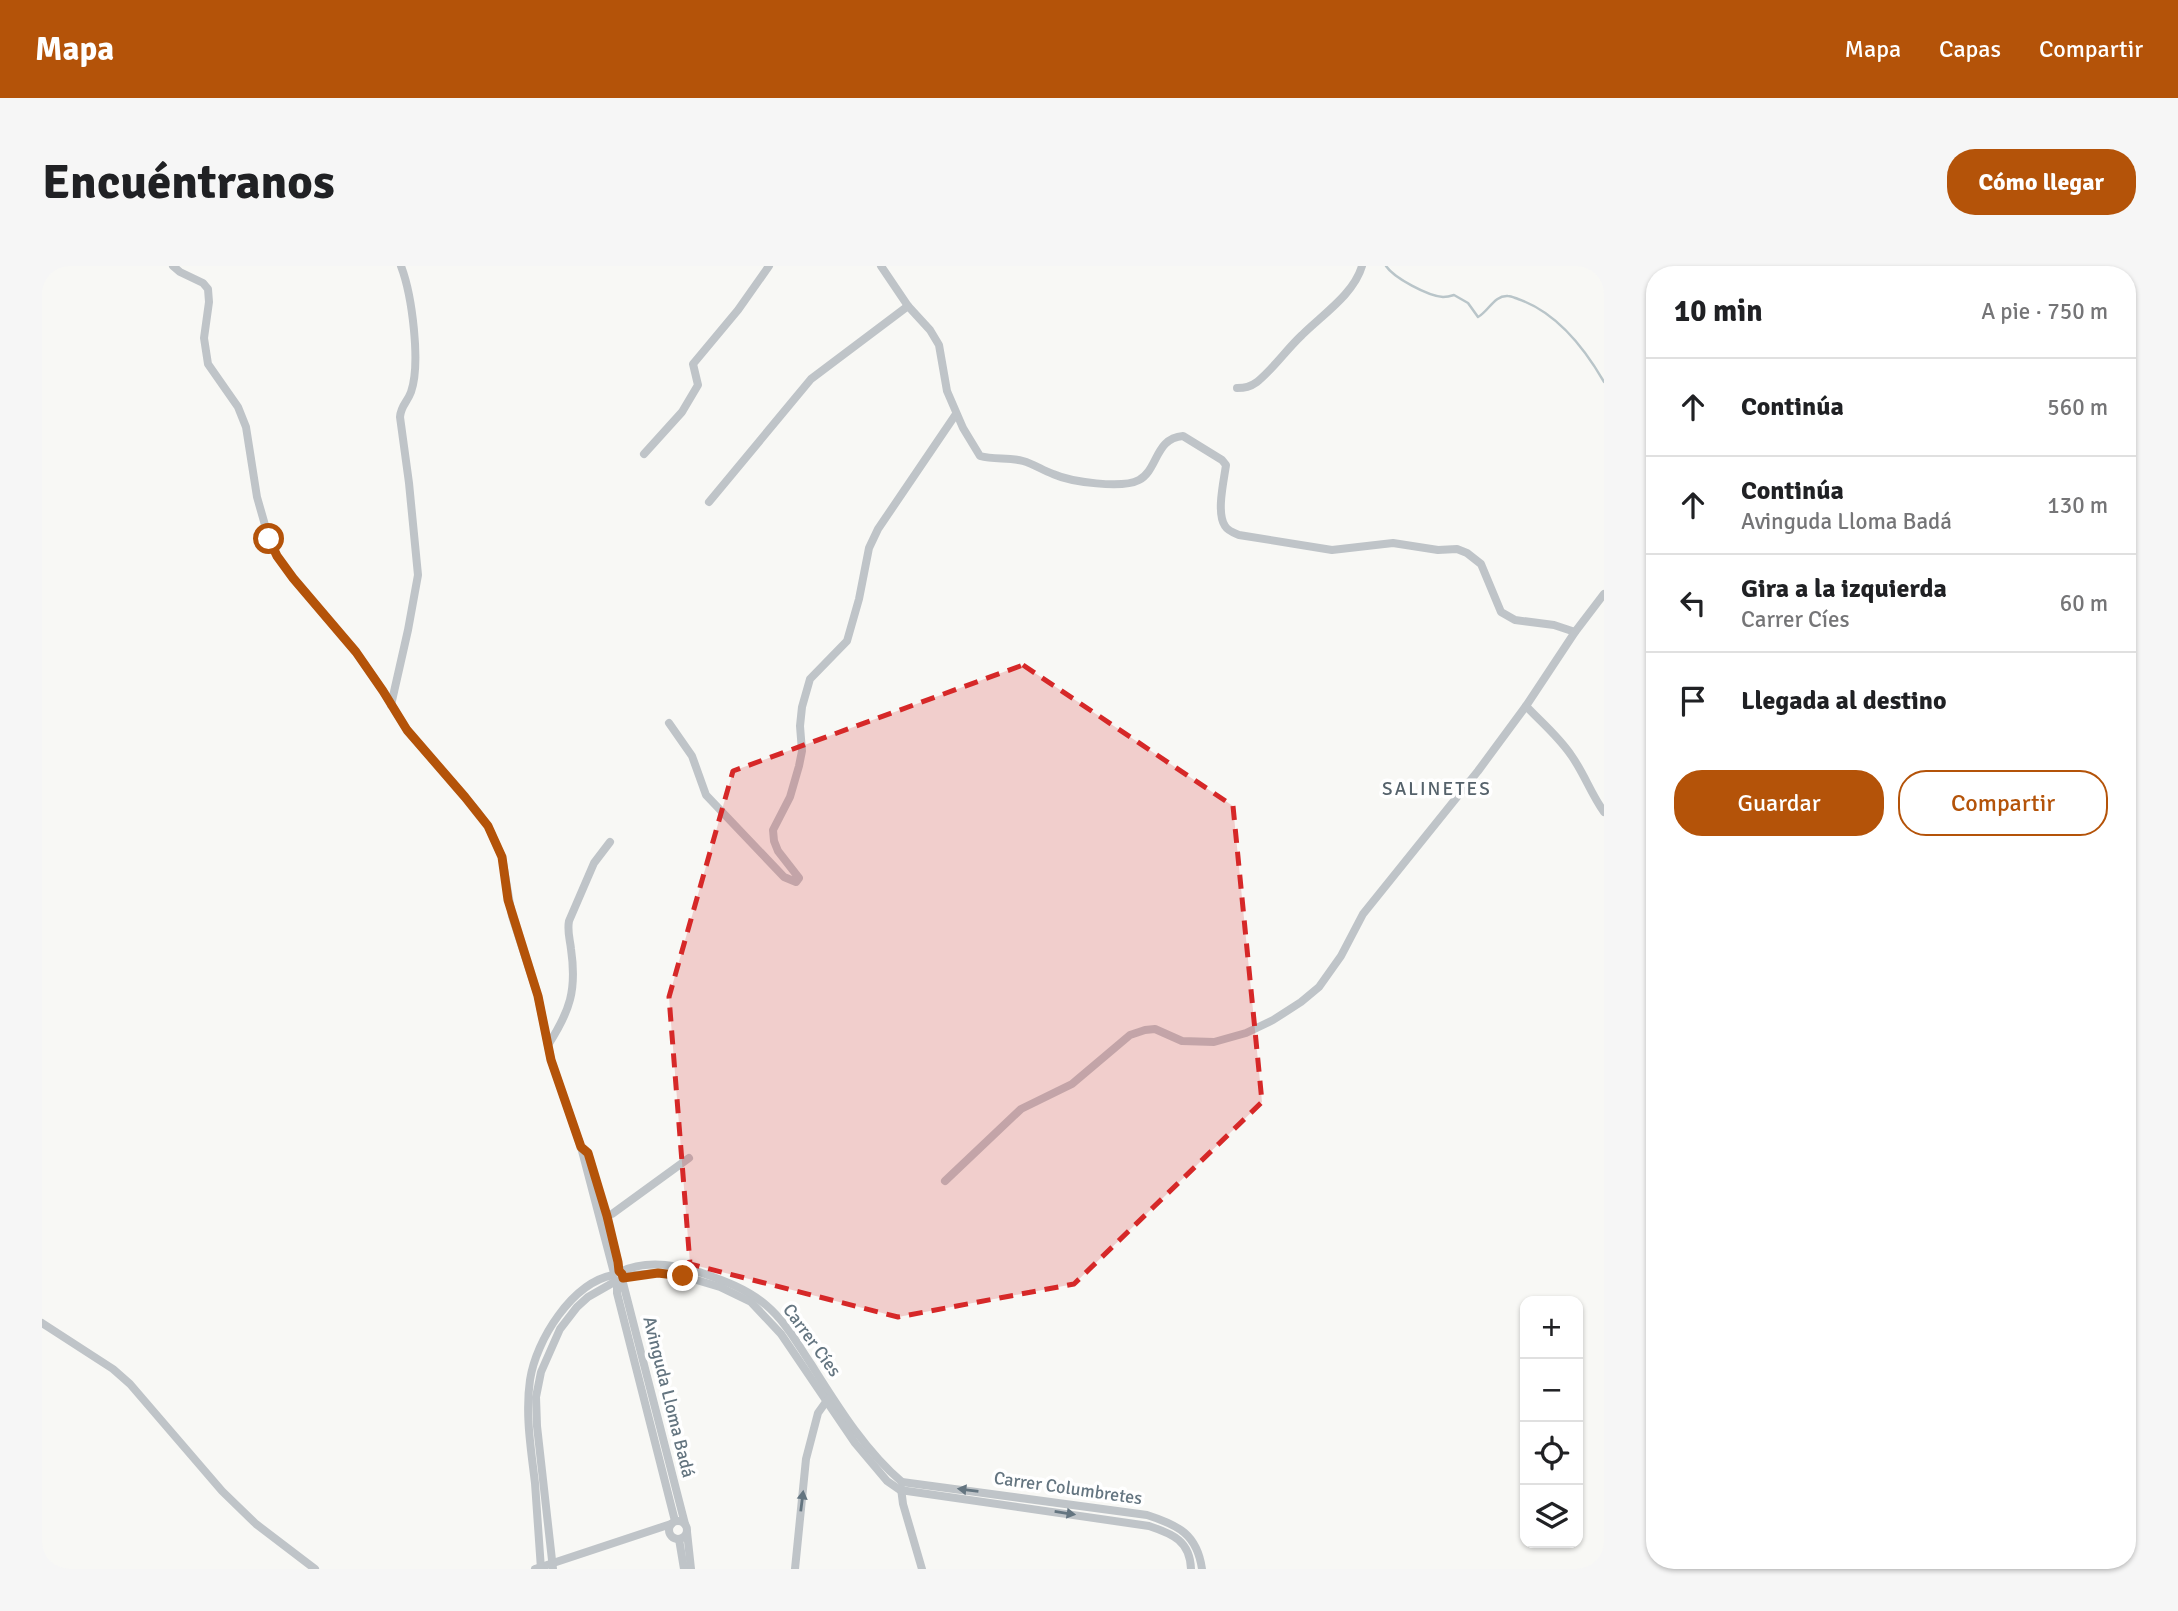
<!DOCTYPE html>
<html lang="es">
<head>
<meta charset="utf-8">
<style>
  :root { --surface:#fff; --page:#f6f6f6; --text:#202124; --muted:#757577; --line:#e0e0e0; --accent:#b45309 }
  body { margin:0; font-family:Signika,sans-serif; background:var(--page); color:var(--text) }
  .controls { position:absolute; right:21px; bottom:21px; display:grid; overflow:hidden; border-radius:14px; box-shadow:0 2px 5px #0004 }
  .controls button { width:63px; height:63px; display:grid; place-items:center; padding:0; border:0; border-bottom:2px solid var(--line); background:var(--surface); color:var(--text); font:35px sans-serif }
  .stop { position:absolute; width:21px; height:21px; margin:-16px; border:5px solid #b45309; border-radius:50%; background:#fff }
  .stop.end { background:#b45309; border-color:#fff; box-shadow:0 2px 7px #0008 }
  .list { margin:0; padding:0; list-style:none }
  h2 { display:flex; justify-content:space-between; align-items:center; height:91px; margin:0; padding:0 28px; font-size:30px }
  h2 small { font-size:23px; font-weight:400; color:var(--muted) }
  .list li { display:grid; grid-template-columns:46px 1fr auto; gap:21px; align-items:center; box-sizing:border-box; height:98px; padding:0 28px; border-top:2px solid var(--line) }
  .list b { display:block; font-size:26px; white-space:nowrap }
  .list p { margin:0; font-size:23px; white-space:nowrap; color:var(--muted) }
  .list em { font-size:23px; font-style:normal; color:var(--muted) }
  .actions { display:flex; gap:14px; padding:21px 28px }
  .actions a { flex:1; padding:16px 0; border:2px solid var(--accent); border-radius:28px; text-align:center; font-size:24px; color:var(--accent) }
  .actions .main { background:var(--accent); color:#fff }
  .icon { flex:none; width:38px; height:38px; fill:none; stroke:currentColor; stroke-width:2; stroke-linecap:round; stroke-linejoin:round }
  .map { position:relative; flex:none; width:1562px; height:1303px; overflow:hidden; border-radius:28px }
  header { display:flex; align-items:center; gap:42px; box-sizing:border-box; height:98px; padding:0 35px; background:var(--accent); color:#fff }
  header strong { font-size:33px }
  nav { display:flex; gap:38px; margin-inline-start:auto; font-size:24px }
  .intro { display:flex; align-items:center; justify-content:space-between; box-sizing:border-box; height:168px; padding:0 42px }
  h1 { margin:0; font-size:49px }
  .button { padding:18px 32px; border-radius:28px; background:var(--accent); color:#fff; font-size:24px; font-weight:700 }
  main { display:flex; gap:42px; padding:0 42px }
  aside { flex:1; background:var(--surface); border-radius:28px; box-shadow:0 2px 5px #0004 }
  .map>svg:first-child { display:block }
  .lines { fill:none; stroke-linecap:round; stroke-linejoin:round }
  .stream { stroke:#b9c5c9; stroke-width:2.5 }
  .minor { stroke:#bfc4c8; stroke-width:8 }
  .oneway { fill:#647580 }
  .route { stroke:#b45309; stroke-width:9 }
  .marked { fill:#d62828; fill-opacity:0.2; stroke:#d62828; stroke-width:5; stroke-dasharray:14 9; stroke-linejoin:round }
  .labels { text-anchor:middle; stroke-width:7; stroke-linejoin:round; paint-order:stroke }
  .street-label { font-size:18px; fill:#647580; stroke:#fff }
  .neighbourhood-label { font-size:19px; letter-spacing:2px; fill:#55626b; stroke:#fff }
</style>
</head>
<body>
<header>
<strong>Mapa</strong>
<nav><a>Mapa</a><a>Capas</a><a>Compartir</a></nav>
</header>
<div class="intro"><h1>Encuéntranos</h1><a class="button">Cómo llegar</a></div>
<main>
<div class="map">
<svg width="1562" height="1303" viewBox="0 0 1562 1303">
  <rect width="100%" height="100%" fill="#f8f8f5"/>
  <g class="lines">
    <path class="stream" d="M 1344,0 C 1352,12 1386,30 1401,31 C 1405,31 1409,30 1412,29 L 1426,37 L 1436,51 C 1447,45 1452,29 1466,30 C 1469,30 1473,32 1476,33 C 1514,46 1543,83 1562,116"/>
    <g class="minor">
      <path d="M 131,0 L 138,6 L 161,17 L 166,23 L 167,36 L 162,72 L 166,98 L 196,141 L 204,161 L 215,231 L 227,273 L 235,290 L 251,312 L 314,386 L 341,425 L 365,464 L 435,545 L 446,560 L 454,578 L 460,591 L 470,650 L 496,730 L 509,794 L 539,881 L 572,1007"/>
      <path d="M 839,0 L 866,40 L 888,64 L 897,79 L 905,125 L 921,162 L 938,190 C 952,194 967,191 981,195 C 992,198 1000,204 1011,208 C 1029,216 1080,223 1097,214 C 1116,204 1113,172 1141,170 L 1180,194 L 1184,199 C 1182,214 1174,247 1183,260 C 1186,265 1192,267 1197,269 L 1290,284 L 1351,277 L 1396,284 L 1415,283 L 1425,287 L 1439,298 L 1459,346 L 1473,354 L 1512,359 L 1533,366"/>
      <path d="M 1195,122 C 1203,122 1208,121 1215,116 C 1232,102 1244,84 1260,69 C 1280,49 1312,28 1320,0"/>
      <path d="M 602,188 L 640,146 L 656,119 L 651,98 L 696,44 L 727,0"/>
      <path d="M 667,236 L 769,113 L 866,40"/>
      <path d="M 349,439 L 366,364 L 376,309 L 367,217 L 358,151 C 359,139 365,137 369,126 C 379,97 370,29 359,0"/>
      <path d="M 1484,440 C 1499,456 1516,470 1529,489 C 1542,507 1549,528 1562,546"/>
      <path d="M 627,457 L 650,490 L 664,529 L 742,611 L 754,616 L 757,612 L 736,585 L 732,575 L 731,564 L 748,531 L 757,500 L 760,485 L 758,460 L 760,441 L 768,413 L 805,375 L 817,333 L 827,282 L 836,263 L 914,148"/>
      <path d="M 506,779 C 528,745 535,724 529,683 C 528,673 525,666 527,655 L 552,597 L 568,576"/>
      <path d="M 539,881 L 546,887 L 564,950 L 576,996 L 577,1005 L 581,1009"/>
      <path d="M 903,915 L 979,843 L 1030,818 L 1088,769 L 1103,764 L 1113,763 L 1140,775 L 1172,776 L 1204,767 L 1231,754 L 1259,736 L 1277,721 L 1299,690 L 1321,648 L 1436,505 L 1484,440 L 1533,366 L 1562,328"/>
      <path d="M 560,951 L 570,948 L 647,892"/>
      <path d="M 578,1006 C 603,994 631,998 657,1006 C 680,1014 704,1022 724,1039 C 743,1055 755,1077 769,1098 C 795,1139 823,1185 860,1216"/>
      <path d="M 580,1013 L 643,1258"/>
      <path d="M 575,1015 L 575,1027 L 633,1255"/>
      <path d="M 0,1057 L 71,1103 L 88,1118 L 180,1225 L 214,1258 L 273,1303"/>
      <path d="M 860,1216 L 1105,1249 C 1136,1259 1155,1268 1160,1303"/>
      <path d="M 859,1222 L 861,1238 L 880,1303"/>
      <circle cx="636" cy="1264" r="9"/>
      <path d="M 645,1266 L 649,1303"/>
      <path d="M 637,1273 L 642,1303"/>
      <path d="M 493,1303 L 629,1258"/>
      <path d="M 499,1303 C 497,1274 495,1245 493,1217 C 489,1183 483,1148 488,1114 C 494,1074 530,1017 571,1009"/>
      <path d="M 511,1303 L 495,1160 L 494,1131 L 499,1106 L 518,1063 L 535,1041 L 546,1031 L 574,1015 L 592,1009 L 616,1007 L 641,1010 L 678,1021 L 709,1036 L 739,1068 L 813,1177 L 845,1215 L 858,1224 L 1107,1260 C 1131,1268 1148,1275 1149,1303"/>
      <path d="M 753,1303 L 764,1193 L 776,1147 L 786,1133"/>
    </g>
  </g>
  <defs><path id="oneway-solid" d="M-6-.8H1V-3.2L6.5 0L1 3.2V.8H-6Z" transform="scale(1.75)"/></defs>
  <g class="oneway">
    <use href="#oneway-solid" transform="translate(926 1224) rotate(-173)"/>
    <use href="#oneway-solid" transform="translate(760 1235) rotate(-83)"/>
    <use href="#oneway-solid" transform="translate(1023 1247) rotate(9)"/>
  </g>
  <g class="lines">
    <path class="route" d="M 227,273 L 235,290 L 251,312 L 314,386 L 341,425 L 365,464 L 423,531 L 446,560 L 460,591 L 466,634 L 496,730 L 509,794 L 539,881 L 546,887 L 565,950 L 576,996 L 577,1005 L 580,1008 L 581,1012 L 616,1007 L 641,1010"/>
  </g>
  <path class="marked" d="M 981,399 L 1191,540 L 1220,836 L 1032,1018 L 856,1051 L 648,998 L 627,731 L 691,505 Z"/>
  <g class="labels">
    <g class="street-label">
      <text transform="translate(770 1074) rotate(54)" y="6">Carrer Cíes</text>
      <text transform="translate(627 1131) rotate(76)" y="6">Avinguda Lloma Badá</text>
      <text transform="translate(1026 1222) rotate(8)" y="6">Carrer Columbretes</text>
    </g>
    <g class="neighbourhood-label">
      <text x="1395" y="529">SALINETES</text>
    </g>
  </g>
</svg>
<div class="controls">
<button>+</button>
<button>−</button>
<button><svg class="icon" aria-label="locate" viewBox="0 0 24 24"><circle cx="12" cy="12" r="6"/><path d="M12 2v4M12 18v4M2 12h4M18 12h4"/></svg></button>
<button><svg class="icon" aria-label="layers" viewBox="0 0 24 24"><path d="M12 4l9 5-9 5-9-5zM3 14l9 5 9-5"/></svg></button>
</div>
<div class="stop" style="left:227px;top:273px"></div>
<div class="stop end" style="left:641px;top:1010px"></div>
</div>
<aside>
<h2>10 min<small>A pie · 750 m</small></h2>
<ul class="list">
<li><svg class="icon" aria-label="ahead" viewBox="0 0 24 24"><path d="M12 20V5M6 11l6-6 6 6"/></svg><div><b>Continúa</b></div><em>560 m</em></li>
<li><svg class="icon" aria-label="ahead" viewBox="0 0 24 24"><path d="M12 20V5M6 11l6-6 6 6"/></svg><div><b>Continúa</b><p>Avinguda Lloma Badá</p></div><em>130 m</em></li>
<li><svg class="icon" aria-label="left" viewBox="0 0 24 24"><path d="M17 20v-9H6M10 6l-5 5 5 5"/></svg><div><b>Gira a la izquierda</b><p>Carrer Cíes</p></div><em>60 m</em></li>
<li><svg class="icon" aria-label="arrive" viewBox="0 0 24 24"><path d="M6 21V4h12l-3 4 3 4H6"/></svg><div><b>Llegada al destino</b></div></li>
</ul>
<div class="actions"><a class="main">Guardar</a><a>Compartir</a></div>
</aside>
</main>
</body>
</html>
